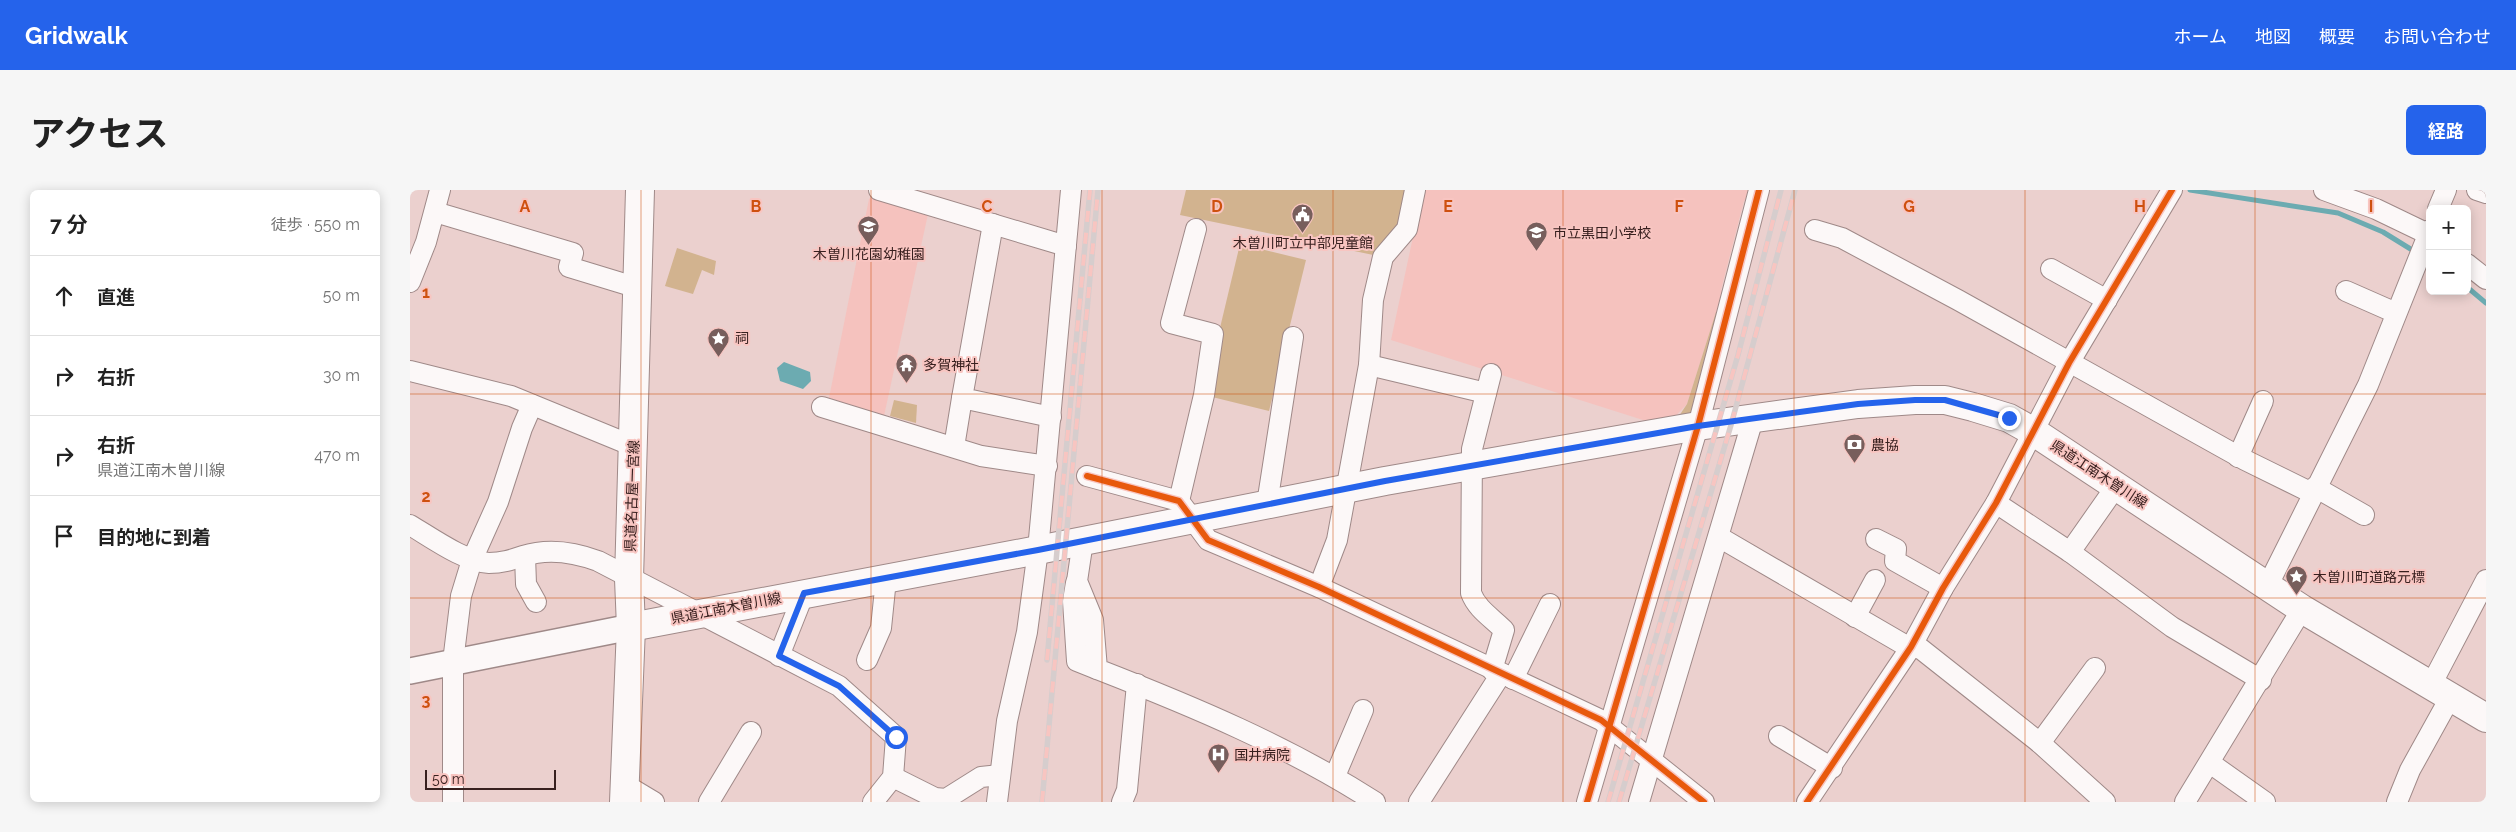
<!DOCTYPE html>
<html lang="ja">
<head>
<meta charset="utf-8">
<style>
  :root { --surface:#fff; --page:#f6f6f6; --text:#222; --muted:#767676; --line:#e0e0e0; --accent:#2563eb }
  body { margin:0; font-family:Raleway,"Noto Sans JP",sans-serif; background:var(--page); color:var(--text) }
  .controls { position:absolute; right:15px; top:15px; display:grid; overflow:hidden; border-radius:8px; box-shadow:0 2px 12px #0003 }
  .controls button { width:45px; height:45px; display:grid; place-items:center; padding:0; border:0; border-bottom:1px solid var(--line); background:var(--surface); color:var(--text); font:25px sans-serif }
  .scale { position:absolute; left:15px; bottom:12px; width:131px; box-sizing:border-box; padding-left:5px; border:2px solid #38201f; border-top:0; font-size:14px; line-height:18px; white-space:nowrap; color:#38201f; -webkit-text-stroke:4px #f8c5c1; paint-order:stroke }
  .stop { position:absolute; width:15px; height:15px; margin:-11px; border:4px solid #2563eb; border-radius:50%; background:#fff }
  .stop.end { background:#2563eb; border-color:#fff; box-shadow:0 1px 5px #0008 }
  .list { margin:0; padding:0; list-style:none }
  h2 { display:flex; justify-content:space-between; align-items:center; height:65px; margin:0; padding:0 20px; font-size:21px }
  h2 small { font-size:16px; font-weight:400; color:var(--muted) }
  .list li { display:grid; grid-template-columns:32px 1fr auto; gap:15px; align-items:center; box-sizing:border-box; height:80px; padding:0 20px; border-top:1px solid var(--line) }
  .list b { display:block; font-size:19px; white-space:nowrap }
  .list p { margin:0; font-size:16px; white-space:nowrap; color:var(--muted) }
  .list em { font-size:16px; font-style:normal; color:var(--muted) }
  .icon { flex:none; width:28px; height:28px; fill:none; stroke:currentColor; stroke-width:2; stroke-linecap:round; stroke-linejoin:round }
  .map { position:relative; flex:none; width:2076px; height:612px; overflow:hidden; border-radius:8px }
  header { display:flex; align-items:center; gap:30px; box-sizing:border-box; height:70px; padding:0 25px; background:var(--accent); color:#fff }
  header strong { font-size:24px }
  nav { display:flex; gap:28px; margin-inline-start:auto; font-size:18px }
  .intro { display:flex; align-items:center; justify-content:space-between; box-sizing:border-box; height:120px; padding:0 30px }
  h1 { margin:0; font-size:35px }
  .button { padding:12px 22px; border-radius:8px; background:var(--accent); color:#fff; font-size:18px; font-weight:700 }
  main { display:flex; gap:30px; padding:0 30px }
  aside { flex:1; background:var(--surface); border-radius:8px; box-shadow:0 2px 12px #0003 }
  .map>svg:first-child { display:block }
  .built { fill:#f5c2be }
  .green { fill:#d2b38f }
  .water { fill:#6cabb1 }
  .lines { fill:none; stroke-linecap:round; stroke-linejoin:round }
  .stream { stroke:#6cabb1; stroke-width:5 }
  .minor-casing { stroke:#9f8988; stroke-width:22 }
  .tertiary-casing { stroke:#9f8988; stroke-width:28 }
  .secondary-casing { stroke:#9f8988; stroke-width:30 }
  .minor { stroke:#fcf8f8; stroke-width:20 }
  .tertiary { stroke:#fcf8f8; stroke-width:25 }
  .secondary { stroke:#fcf8f8; stroke-width:28 }
  .rail-casing { stroke:#d6cdcd; stroke-width:5.5 }
  .rail { stroke:#f8c5c1; stroke-width:4; stroke-dasharray:11; stroke-linecap:butt }
  .cycleway-casing { stroke:#f8c5c1; stroke-width:9 }
  .cycleway { stroke:#e8590c; stroke-width:6 }
  .route { stroke:#2563eb; stroke-width:6 }
  .grid { fill:none; stroke:#ce500f; stroke-width:1; stroke-opacity:0.55 }
  .labels { text-anchor:middle; stroke-width:4; stroke-linejoin:round; paint-order:stroke }
  .poi-label { font-size:14px; fill:#38201f; stroke:#f8c5c1; text-anchor:start }
  .street-label { font-size:14px; fill:#38201f; stroke:#f8c5c1 }
  .grid-label { font-size:16px; text-anchor:middle; font-weight:bold; fill:#ce500f; stroke:#f8c5c1; stroke-width:4; stroke-linejoin:round; paint-order:stroke }
</style>
</head>
<body>
<header>
<strong>Gridwalk</strong>
<nav><a>ホーム</a><a>地図</a><a>概要</a><a>お問い合わせ</a></nav>
</header>
<div class="intro"><h1>アクセス</h1><a class="button">経路</a></div>
<main>
<aside>
<h2>7 分<small>徒歩 · 550 m</small></h2>
<ul class="list">
<li><svg class="icon" aria-label="ahead" viewBox="0 0 24 24"><path d="M12 20V5M6 11l6-6 6 6"/></svg><div><b>直進</b></div><em>50 m</em></li>
<li><svg class="icon" aria-label="right" viewBox="0 0 24 24"><path d="M7 20v-9h11M14 6l5 5-5 5"/></svg><div><b>右折</b></div><em>30 m</em></li>
<li><svg class="icon" aria-label="right" viewBox="0 0 24 24"><path d="M7 20v-9h11M14 6l5 5-5 5"/></svg><div><b>右折</b><p>県道江南木曽川線</p></div><em>470 m</em></li>
<li><svg class="icon" aria-label="arrive" viewBox="0 0 24 24"><path d="M6 21V4h12l-3 4 3 4H6"/></svg><div><b>目的地に到着</b></div></li>
</ul>
</aside>
<div class="map">
<svg width="2076" height="612" viewBox="0 0 2076 612">
  <rect width="100%" height="100%" fill="#ebd0ce"/>
  <g class="built">
    <path d="M 470,0 L 520,15 L 474,226 L 419,208 L 459,9 Z"/>
    <path d="M 1013,0 L 1346,0 L 1334,11 L 1311,100 L 1323,102 L 1316,127 L 1306,122 L 1277,214 L 1255,237 L 981,150 Z"/>
  </g>
  <g class="green">
    <path d="M 776,0 L 997,0 L 997,39 L 973,67 L 770,25 Z"/>
    <path d="M 830,54 L 896,70 L 859,221 L 794,205 Z"/>
    <path d="M 267,58 L 306,71 L 304,85 L 292,80 L 283,104 L 255,96 Z"/>
    <path d="M 1306,122 L 1316,127 L 1288,236 L 1259,241 L 1277,214 Z"/>
    <path d="M 484,210 L 507,215 L 506,233 L 480,226 Z"/>
  </g>
  <path class="water" d="M 374,172 L 400,182 L 401,191 L 393,199 L 370,191 L 367,178 Z"/>
  <g class="lines">
    <g class="stream">
      <path d="M 1780,0 L 1928,23 L 1973,42 L 2007,63"/>
      <path d="M 2057,97 L 2076,113"/>
    </g>
    <defs>
      <g id="minor">
        <path d="M 469,0 L 656,56"/>
        <path d="M 1914,0 L 1966,19 L 2020,45"/>
        <path d="M 2067,0 L 2076,3"/>
        <path d="M 2028,19 L 2036,0"/>
        <path d="M 25,22 L 163,63 L 159,77 L 228,98"/>
        <path d="M 583,34 L 552,208 L 641,227"/>
        <path d="M 1405,40 L 1432,48 L 1548,110 L 1835,270 L 1902,303"/>
        <path d="M 2057,74 L 2076,89"/>
        <path d="M 1641,79 L 1697,110"/>
        <path d="M 0,92 L 16,52 L 30,0"/>
        <path d="M 1936,101 L 1986,123"/>
        <path d="M 959,175 L 1076,203"/>
        <path d="M 0,181 L 101,206 L 223,256"/>
        <path d="M 1081,184 L 1062,259 L 1061,403 C 1067,419 1081,427 1094,440 L 1082,480"/>
        <path d="M 412,217 L 571,266 L 637,276"/>
        <path d="M 544,257 L 552,208"/>
        <path d="M 1828,267 L 1853,211"/>
        <path d="M 677,286 L 769,311 L 798,350 L 909,397 L 1191,530 L 1294,612"/>
        <path d="M 1905,297 L 1954,325"/>
        <path d="M 769,311 L 794,205 L 803,144 L 761,133 L 786,39"/>
        <path d="M 1586,313 L 1660,362 L 1762,437 L 1851,490"/>
        <path d="M 857,314 L 883,147"/>
        <path d="M 0,335 C 22,348 55,372 79,373 C 92,373 101,370 113,366 C 138,358 164,362 188,371 L 429,496 L 486,547 L 483,587 L 463,612"/>
        <path d="M 1309,347 L 1493,454 L 1511,459 L 1630,553 L 1695,612"/>
        <path d="M 1466,349 L 1486,359 L 1485,371 L 1533,398"/>
        <path d="M 673,351 L 667,391 L 683,430 L 687,479 C 782,516 878,556 965,612"/>
        <path d="M 1660,362 L 1707,295"/>
        <path d="M 115,366 L 116,394 L 126,412"/>
        <path d="M 666,393 L 663,411 L 667,471 L 687,479"/>
        <path d="M 1858,395 L 1958,195 L 2020,40"/>
        <path d="M 909,397 L 927,350 L 959,175 L 963,110 L 973,67 L 997,39 L 1005,0"/>
        <path d="M 1445,427 L 1465,390"/>
        <path d="M 369,466 L 394,403"/>
        <path d="M 457,470 L 471,438 L 476,389"/>
        <path d="M 1103,489 L 1140,414"/>
        <path d="M 2021,495 L 2076,390"/>
        <path d="M 1369,546 L 1422,578"/>
        <path d="M 1630,553 L 1685,478"/>
        <path d="M 1800,573 L 1855,612"/>
        <path d="M 925,586 L 953,520"/>
        <path d="M 483,587 L 525,608 L 536,609 L 571,587 L 590,585"/>
        <path d="M 214,594 L 244,612"/>
        <path d="M 43,612 L 43,472 L 51,406 L 62,370 L 88,312 L 112,238 L 122,215"/>
        <path d="M 299,612 L 341,542"/>
        <path d="M 587,612 L 597,531 L 617,442 L 628,360 L 661,0"/>
        <path d="M 712,612 L 717,600 L 727,494"/>
        <path d="M 1009,612 L 1091,484"/>
        <path d="M 1177,612 L 1288,236 L 1349,0"/>
        <path d="M 1229,612 L 1343,229"/>
        <path d="M 1397,612 L 1501,457 L 1533,398 L 1586,313 L 1659,173 L 1762,0"/>
        <path d="M 1775,612 L 1892,419"/>
        <path d="M 1987,612 L 2000,580 L 2041,506"/>
      </g>
      <path id="tertiary" d="M 0,481 L 221,437"/>
      <g id="secondary">
        <path d="M 221,437 L 628,360 L 975,291 L 1288,236 L 1448,214 L 1505,210 L 1535,210 L 1563,217 L 1599,228 L 1624,242 L 1892,419 L 2076,528"/>
        <path d="M 214,612 L 221,437 L 219,389 L 230,0"/>
      </g>
    </defs>
    <use href="#minor" class="minor-casing"/>
    <use href="#tertiary" class="tertiary-casing"/>
    <use href="#secondary" class="secondary-casing"/>
    <use href="#minor" class="minor"/>
    <use href="#tertiary" class="tertiary"/>
    <use href="#secondary" class="secondary"/>
    <defs>
      <g id="rail">
        <path d="M 637,470 L 680,0"/>
        <path d="M 632,612 L 688,0"/>
        <path d="M 1198,612 L 1328,165 L 1371,0"/>
        <path d="M 1209,612 L 1321,235 L 1385,0"/>
      </g>
    </defs>
    <use href="#rail" class="rail-casing"/>
    <use href="#rail" class="rail"/>
    <defs>
      <g id="cycleway">
        <path d="M 677,286 L 769,311 L 798,350 L 909,397 L 1191,530 L 1294,612"/>
        <path d="M 1177,612 L 1288,236 L 1349,0"/>
        <path d="M 1397,612 L 1501,457 L 1533,398 L 1586,313 L 1659,173 L 1762,0"/>
      </g>
    </defs>
    <use href="#cycleway" class="cycleway-casing"/>
    <use href="#cycleway" class="cycleway"/>
  </g>
  <g class="lines">
    <path class="route" d="M 486,547 L 429,496 L 369,466 L 394,403 L 628,360 L 975,291 L 1288,236 L 1448,214 L 1505,210 L 1535,210 L 1599,228"/>
  </g>
  <path class="grid" d="M 231,0 L 231,612M 461,0 L 461,612M 692,0 L 692,612M 923,0 L 923,612M 1153,0 L 1153,612M 1384,0 L 1384,612M 1615,0 L 1615,612M 1845,0 L 1845,612M 0,204 L 2076,204M 0,408 L 2076,408"/>
  <defs>
    <symbol id="civic-pin" viewBox="-11 -11 22 30"><path d="M0 17L-7.5 6A9.5 9.5 0 1 1 7.5 6Z" fill="#775e5c" stroke="#f8c5c1"/><path d="M-.6-6.5H3V-4.5H.6V-3L4-1V1h2V6H-6V1h2V-1L-.6-3ZM-1.2 2.5V6h2.4V2.5Z" fill="#fff"/></symbol>
    <symbol id="school-pin" viewBox="-11 -11 22 30"><path d="M0 17L-7.5 6A9.5 9.5 0 1 1 7.5 6Z" fill="#775e5c" stroke="#f8c5c1"/><path d="M0-5L7-2L0 1L-7-2ZM-4 1L0 2.5L4 1V4Q0 6-4 4Z" fill="#fff"/></symbol>
    <symbol id="sight-pin" viewBox="-11 -11 22 30"><path d="M0 17L-7.5 6A9.5 9.5 0 1 1 7.5 6Z" fill="#775e5c" stroke="#f8c5c1"/><path d="M0-6L1.8-2.2L6-1.7L2.9 1.2L3.7 5.4L0 3.3L-3.7 5.4L-2.9 1.2L-6-1.7L-1.8-2.2Z" fill="#fff"/></symbol>
    <symbol id="temple-pin" viewBox="-11 -11 22 30"><path d="M0 17L-7.5 6A9.5 9.5 0 1 1 7.5 6Z" fill="#775e5c" stroke="#f8c5c1"/><path d="M0-6L5-2H3V0L6.5 2.5H4V6H1.5V3h-3V6H-4V2.5H-6.5L-3 0V-2H-5Z" fill="#fff"/></symbol>
    <symbol id="bank-pin" viewBox="-11 -11 22 30"><path d="M0 17L-7.5 6A9.5 9.5 0 1 1 7.5 6Z" fill="#775e5c" stroke="#f8c5c1"/><path d="M-6-4H6V4H-6ZM0-2.3a2.3 2.3 0 1 0 0 4.6a2.3 2.3 0 1 0 0-4.6Z" fill="#fff"/></symbol>
    <symbol id="hospital-pin" viewBox="-11 -11 22 30"><path d="M0 17L-7.5 6A9.5 9.5 0 1 1 7.5 6Z" fill="#775e5c" stroke="#f8c5c1"/><path d="M-5-5h3v3.5h4V-5h3V5h-3V1.5h-4V5h-3Z" fill="#fff"/></symbol>
  </defs>
  <g fill-rule="evenodd">
    <use href="#civic-pin" x="880" y="12" width="25" height="34"/>
    <use href="#school-pin" x="446" y="24" width="25" height="34"/>
    <use href="#school-pin" x="1114" y="30" width="25" height="34"/>
    <use href="#sight-pin" x="296" y="136" width="25" height="34"/>
    <use href="#temple-pin" x="484" y="162" width="25" height="34"/>
    <use href="#bank-pin" x="1432" y="242" width="25" height="34"/>
    <use href="#sight-pin" x="1874" y="374" width="25" height="34"/>
    <use href="#hospital-pin" x="796" y="552" width="25" height="34"/>
  </g>
  <g class="labels">
    <g class="poi-label">
      <text x="1143" y="48">市立黒田小学校</text>
      <text x="893" y="58" text-anchor="middle">木曽川町立中部児童館</text>
      <text x="459" y="69" text-anchor="middle">木曽川花園幼稚園</text>
      <text x="325" y="153">祠</text>
      <text x="513" y="180">多賀神社</text>
      <text x="1461" y="260">農協</text>
      <text x="1903" y="392">木曽川町道路元標</text>
      <text x="824" y="570">国井病院</text>
    </g>
    <g class="street-label">
      <text transform="translate(1689 284) rotate(33)" y="5">県道江南木曽川線</text>
      <text transform="translate(222 306) rotate(-88)" y="5">県道名古屋一宮線</text>
      <text transform="translate(316 418) rotate(-11)" y="5">県道江南木曽川線</text>
    </g>
  </g>
  <g class="grid-label">
    <text x="115" y="22">A</text>
    <text x="346" y="22">B</text>
    <text x="577" y="22">C</text>
    <text x="807" y="22">D</text>
    <text x="1038" y="22">E</text>
    <text x="1269" y="22">F</text>
    <text x="1499" y="22">G</text>
    <text x="1730" y="22">H</text>
    <text x="1961" y="22">I</text>
    <text x="16" y="108">1</text>
    <text x="16" y="312">2</text>
    <text x="16" y="516">3</text>
  </g>
</svg>
<div class="controls">
<button>+</button>
<button>−</button>
</div>
<div class="scale">50 m</div>
<div class="stop" style="left:486px;top:547px"></div>
<div class="stop end" style="left:1599px;top:228px"></div>
</div>
</main>
</body>
</html>
